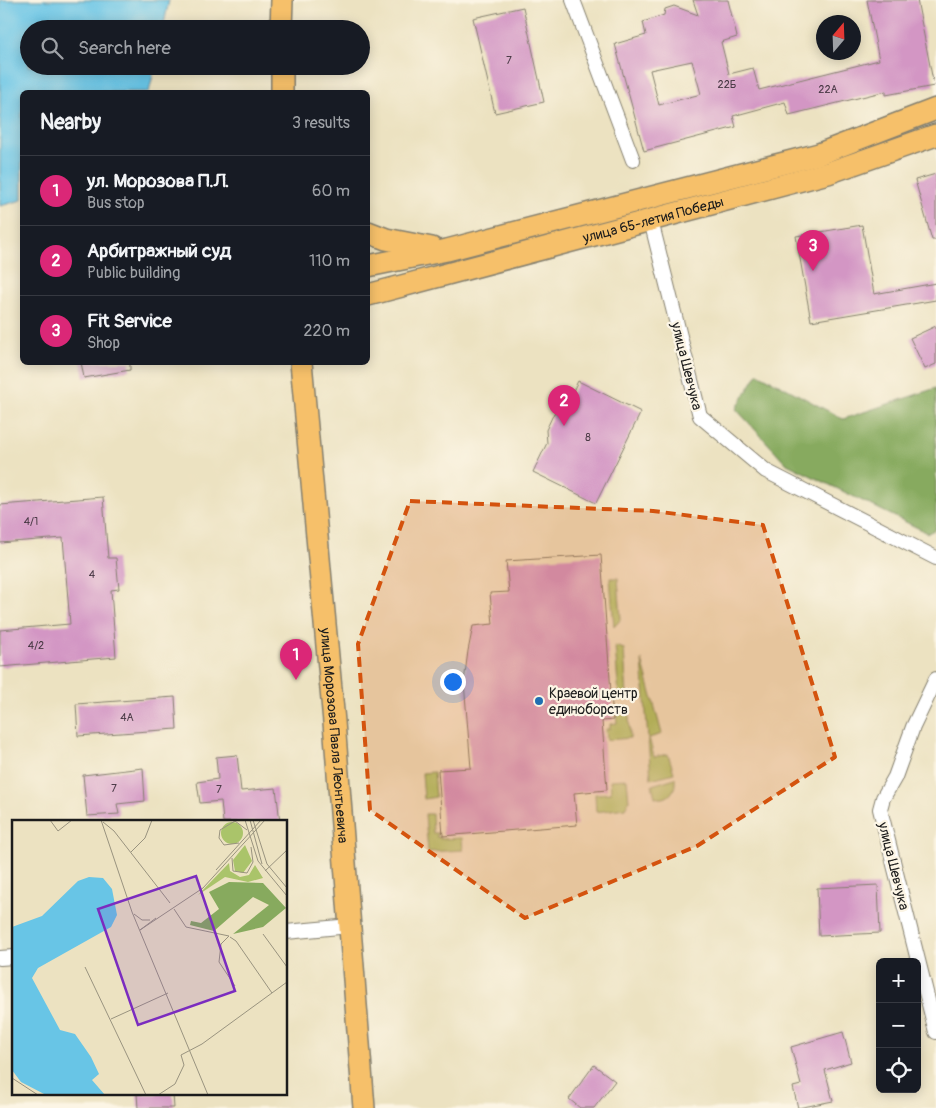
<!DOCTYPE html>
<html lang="en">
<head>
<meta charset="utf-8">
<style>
  :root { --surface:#171b24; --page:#20242c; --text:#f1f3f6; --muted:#9ea1a6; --line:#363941; --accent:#db2777 }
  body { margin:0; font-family:Pangolin,sans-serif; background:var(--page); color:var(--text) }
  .controls { position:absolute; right:15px; bottom:15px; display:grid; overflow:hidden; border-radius:8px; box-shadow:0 2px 12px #0003 }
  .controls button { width:45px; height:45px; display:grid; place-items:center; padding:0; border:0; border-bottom:1px solid var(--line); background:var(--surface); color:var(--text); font:25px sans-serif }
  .compass { position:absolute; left:816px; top:15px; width:45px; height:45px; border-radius:50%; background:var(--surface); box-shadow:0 2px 12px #0003; rotate:19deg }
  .you { position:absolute; left:452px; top:681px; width:18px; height:18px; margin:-12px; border:4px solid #fff; border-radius:50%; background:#1a73e8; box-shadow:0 0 0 8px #1a73e833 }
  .badge { display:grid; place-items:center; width:32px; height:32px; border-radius:50%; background:var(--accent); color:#fff; font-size:16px; font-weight:700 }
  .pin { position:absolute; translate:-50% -41px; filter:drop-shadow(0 1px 2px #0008) }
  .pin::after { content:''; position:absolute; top:26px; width:18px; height:15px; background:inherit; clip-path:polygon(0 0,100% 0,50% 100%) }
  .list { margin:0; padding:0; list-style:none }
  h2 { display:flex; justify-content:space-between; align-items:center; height:65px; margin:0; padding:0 20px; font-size:21px }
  h2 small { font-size:16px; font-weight:400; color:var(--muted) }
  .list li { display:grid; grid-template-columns:32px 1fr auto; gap:15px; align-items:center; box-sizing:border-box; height:70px; padding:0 20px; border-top:1px solid var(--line) }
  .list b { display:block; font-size:19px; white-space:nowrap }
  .list p { margin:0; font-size:16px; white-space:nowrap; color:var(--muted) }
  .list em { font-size:16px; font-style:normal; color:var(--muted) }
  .icon { flex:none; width:28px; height:28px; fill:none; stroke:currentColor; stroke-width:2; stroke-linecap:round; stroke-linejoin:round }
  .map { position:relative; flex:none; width:936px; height:1108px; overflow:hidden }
  .search { position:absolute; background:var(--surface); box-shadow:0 2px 12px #0003; left:20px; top:20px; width:350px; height:55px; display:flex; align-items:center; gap:12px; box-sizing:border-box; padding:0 18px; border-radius:28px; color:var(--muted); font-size:19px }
  .panel { position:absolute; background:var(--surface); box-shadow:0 2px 12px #0003; left:20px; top:90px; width:350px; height:275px; border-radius:8px }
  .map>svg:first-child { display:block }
  .green { fill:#aac46a; stroke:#637043 }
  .forest { fill:#87aa5e; stroke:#52633d }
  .water { fill:#68c5e6; stroke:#427081 }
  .building { fill:#d396c4; fill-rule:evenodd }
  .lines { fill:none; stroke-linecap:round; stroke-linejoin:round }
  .street-casing { stroke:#847f6e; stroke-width:16 }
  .primary-casing { stroke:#847f6e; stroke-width:24 }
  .street { stroke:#fff; stroke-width:14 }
  .primary { stroke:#f6c06b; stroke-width:21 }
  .marked { fill:#d4530e; fill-opacity:0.2; stroke:#d4530e; stroke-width:4; stroke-dasharray:10 6; stroke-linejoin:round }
  .poi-dot { fill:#1f6fb2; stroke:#fcf5e5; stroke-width:2 }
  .labels { text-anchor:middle; stroke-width:4.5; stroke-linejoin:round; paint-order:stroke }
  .number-label { font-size:11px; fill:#4a3a46 }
  .street-label { font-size:14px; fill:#1c1c1c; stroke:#fcf5e5 }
  .poi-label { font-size:14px; fill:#1c1c1c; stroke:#fcf5e5; text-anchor:start }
  .inset-road { fill:none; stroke:#99937f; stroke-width:1 }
  .view { fill:#7b2cbf; fill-opacity:0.15; stroke:#7b2cbf; stroke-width:2.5 }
  .inset-edge { fill:none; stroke:#1c1c1c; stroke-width:2.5 }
</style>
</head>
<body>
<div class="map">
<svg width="936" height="1108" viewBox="0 0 936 1108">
  <rect width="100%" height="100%" fill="#fcf5e5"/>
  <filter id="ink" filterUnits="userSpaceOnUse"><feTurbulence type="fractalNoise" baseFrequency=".02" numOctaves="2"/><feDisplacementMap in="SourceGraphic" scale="10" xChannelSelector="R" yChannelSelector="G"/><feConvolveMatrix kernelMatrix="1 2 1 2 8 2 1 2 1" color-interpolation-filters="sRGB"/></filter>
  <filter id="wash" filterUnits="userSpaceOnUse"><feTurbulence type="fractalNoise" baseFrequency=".0096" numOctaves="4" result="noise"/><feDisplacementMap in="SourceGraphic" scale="20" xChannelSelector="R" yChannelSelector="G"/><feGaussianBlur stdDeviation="1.12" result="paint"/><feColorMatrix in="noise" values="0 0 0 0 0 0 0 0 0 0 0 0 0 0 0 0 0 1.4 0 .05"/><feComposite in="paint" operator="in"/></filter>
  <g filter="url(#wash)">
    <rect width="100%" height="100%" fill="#ece2c1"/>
    <g class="green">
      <path d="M 610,578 L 618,578 L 621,619 L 614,627 Z"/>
      <path d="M 615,646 L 624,649 L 627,696 L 619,697 Z"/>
      <path d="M 642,660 L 662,734 L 649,738 L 654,757 L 668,754 L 674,773 L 651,779 Z"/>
      <path d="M 629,713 L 630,738 L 607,740 L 606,729 L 610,729 L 610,724 L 617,723 L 616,714 Z"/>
      <path d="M 434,772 L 436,797 L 424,799 L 422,773 Z"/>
      <path d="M 675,778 C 677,790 668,802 655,797 L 652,785 Z"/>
      <path d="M 627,779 L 629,801 L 625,808 L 596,812 L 595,794 L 611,793 L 610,780 Z"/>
      <path d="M 425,814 L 432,814 L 433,833 L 439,833 L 436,837 L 440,837 L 440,839 L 462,838 L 463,850 L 428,852 Z"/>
    </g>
    <path class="forest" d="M 758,373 L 843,419 L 936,388 L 936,529 L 928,533 L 787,464 L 736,409 Z"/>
    <path class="water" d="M 0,0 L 169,0 L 163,29 L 29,29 L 29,66 L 155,66 L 149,92 L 22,92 L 22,200 L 0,206 Z"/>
    <g id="blocks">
      <g class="building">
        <path d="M 693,0 L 728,0 L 737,37 L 721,42 L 729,74 L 753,68 L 759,90 L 879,60 L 867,0 L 917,0 L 934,86 L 886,95 L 886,91 L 789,115 L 785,102 L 733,116 L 736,127 L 644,151 L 615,44 L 646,35 L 643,22 L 664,15 L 665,9 L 674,6 L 698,15 ZM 692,61 L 701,94 L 659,105 L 650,70 Z"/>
        <path d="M 523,7 L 544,102 L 495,113 L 473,18 Z"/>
        <path d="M 936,174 L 936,240 L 932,240 L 915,180 Z"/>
        <path d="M 862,225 L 874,294 L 936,283 L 936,300 L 811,321 L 796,236 Z"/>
        <path d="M 936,326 L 936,364 L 925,369 L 910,338 Z"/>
        <path d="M 81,362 L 130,362 L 130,370 L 84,378 Z"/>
        <path d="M 578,381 L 641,412 L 596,503 L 533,472 L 547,443 L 546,430 L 554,413 L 565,407 Z"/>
        <path d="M 103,497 L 108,558 L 116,558 L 119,589 L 111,590 L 116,657 L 0,667 L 0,630 L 70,624 L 63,538 L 0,543 L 0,505 Z"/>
        <path d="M 601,555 L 613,720 L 602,721 L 607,790 L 574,793 L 577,825 L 443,836 L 438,770 L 471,768 L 464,682 L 468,651 L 473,626 L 493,624 L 490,593 L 509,592 L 506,561 Z"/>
        <path d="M 175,697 L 177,729 L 78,736 L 76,704 Z"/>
        <path d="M 237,755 L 241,791 L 276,788 L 280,822 L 223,822 L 221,801 L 200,803 L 197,782 L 218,779 L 216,757 Z"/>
        <path d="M 143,768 L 145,801 L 117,804 L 119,814 L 87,816 L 83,775 Z"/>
        <path d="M 878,885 L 880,933 L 819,936 L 817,888 Z"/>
        <path d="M 843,1032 L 851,1062 L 825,1070 L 833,1101 L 798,1108 L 793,1087 L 801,1085 L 791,1047 Z"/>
        <path d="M 594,1065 L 615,1081 L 594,1108 L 580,1108 L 569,1099 Z"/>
        <path d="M 137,1094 L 173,1094 L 174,1108 L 138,1108 Z"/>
      </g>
    </g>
  </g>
  <g filter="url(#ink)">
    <use href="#blocks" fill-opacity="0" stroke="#847f6e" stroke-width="1"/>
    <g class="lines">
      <defs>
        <g id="street">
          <path d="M 573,0 L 633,160"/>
          <path d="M 651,221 L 700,416 L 766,471 L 936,558"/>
          <path d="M 936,679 L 913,727 L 895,777 L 883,798 L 880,809 L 936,1032"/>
          <path d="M 286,932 L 350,926"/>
          <path d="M 0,958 L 14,957"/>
        </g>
        <g id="primary">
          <path d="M 281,29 L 282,0"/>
          <path d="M 282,66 L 282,92"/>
          <path d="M 368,232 L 386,239 L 432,248"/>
          <path d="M 368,266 L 447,250 L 819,154 L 936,109"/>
          <path id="s1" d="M 368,295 L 828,173 L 936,135"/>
          <path id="s2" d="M 301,362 L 334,722 L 364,1108"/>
        </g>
      </defs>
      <use href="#street" class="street-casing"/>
      <use href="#primary" class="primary-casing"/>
      <use href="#street" class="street"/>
      <use href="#primary" class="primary"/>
    </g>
  </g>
  <path class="marked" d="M 410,501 L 653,511 L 763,525 L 835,757 L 697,846 L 525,918 L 370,810 L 358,644 Z"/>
  <circle class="poi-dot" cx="539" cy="701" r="5"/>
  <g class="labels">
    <g class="number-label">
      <text x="509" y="64">7</text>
      <text x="727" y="88">22Б</text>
      <text x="828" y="93">22А</text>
      <text x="588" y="441">8</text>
      <text x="31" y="525">4/1</text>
      <text x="92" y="578">4</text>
      <text x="36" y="649">4/2</text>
      <text x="127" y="721">4А</text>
      <text x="114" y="792">7</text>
      <text x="219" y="793">7</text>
    </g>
    <g class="street-label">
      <text dy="5" stroke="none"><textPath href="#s1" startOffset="295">улица 65-летия Победы</textPath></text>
      <text transform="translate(687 366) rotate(76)" y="5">улица Шевчука</text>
      <text dy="5" stroke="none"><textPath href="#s2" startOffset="375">улица Морозова Павла Леонтьевича</textPath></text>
      <text transform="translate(894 866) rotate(76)" y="5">улица Шевчука</text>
    </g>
    <g class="poi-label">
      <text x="549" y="698">Краевой центр<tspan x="549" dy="16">единоборств</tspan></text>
    </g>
  </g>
  <g transform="translate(12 820)">
    <rect width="275" height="275" fill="#ece2c1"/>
    <path d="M209 13a11 11 0 1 1 22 0a11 11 0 1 1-22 0ZM 233,25 L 240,41 L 231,53 L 223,51 L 221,40 ZM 217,43 L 218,51 L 228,57 L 237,55 L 243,45 L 251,58 L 236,62 L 213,57 L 186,75 Z" fill="#aac46a"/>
    <path d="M 217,62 L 251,63 L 274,88 L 251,107 L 221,114 L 257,85 L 241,77 L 202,111 L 178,105 L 179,101 L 189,103 L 207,89 L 197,72 Z" fill="#87aa5e"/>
    <path d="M 77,57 L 91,58 L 100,69 L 105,95 L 99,107 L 26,148 L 20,158 L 48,210 L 63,214 L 79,237 L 87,254 L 80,260 L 93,275 L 34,275 L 9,262 L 0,250 L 0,107 L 30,96 L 66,61 Z" fill="#68c5e6"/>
    <path class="inset-road" d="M 38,0 L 46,11 L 60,0M 89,0 L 120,92 L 196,275M 233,0 L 246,41 L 275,76M 238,0 L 250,44M 241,0 L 255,44 L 275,68M 91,2 L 102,11 L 158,83M 227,23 L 212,25 L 207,18 L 208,10 L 223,1 L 235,10M 119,32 L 133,18 L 140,0M 220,38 L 221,51 L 235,53 L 241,42 L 239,27M 204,50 L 249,0M 253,51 L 275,30M 162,89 L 174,107 L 217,116 L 209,124 L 207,142 L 223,166M 122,94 L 130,100 L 138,100M 128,110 L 191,68 L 253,0M 128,110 L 144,98M 251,114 L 275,147M 218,117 L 224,121 L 260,173M 73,147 L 134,275M 99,199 L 156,173M 0,258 L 26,275M 146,275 L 163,264 L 172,245 L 169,235 L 190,224 L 275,162"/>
    <path class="view" d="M 184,56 L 223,171 L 126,205 L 86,89 Z"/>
    <rect width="275" height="275" class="inset-edge"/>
  </g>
</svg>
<div class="controls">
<button>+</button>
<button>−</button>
<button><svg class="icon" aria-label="locate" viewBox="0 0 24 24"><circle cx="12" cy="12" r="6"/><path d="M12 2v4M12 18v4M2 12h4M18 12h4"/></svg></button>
</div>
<svg class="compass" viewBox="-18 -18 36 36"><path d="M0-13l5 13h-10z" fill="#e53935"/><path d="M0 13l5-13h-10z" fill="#9ea1a6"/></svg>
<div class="you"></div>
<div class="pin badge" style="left:296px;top:680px">1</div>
<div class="pin badge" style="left:564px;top:426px">2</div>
<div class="pin badge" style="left:813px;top:271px">3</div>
<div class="search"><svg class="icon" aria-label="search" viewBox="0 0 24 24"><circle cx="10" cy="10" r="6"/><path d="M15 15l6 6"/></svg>Search here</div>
<section class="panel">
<h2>Nearby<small>3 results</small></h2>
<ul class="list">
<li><span class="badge">1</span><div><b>ул. Морозова П.Л.</b><p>Bus stop</p></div><em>60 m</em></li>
<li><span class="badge">2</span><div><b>Арбитражный суд</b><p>Public building</p></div><em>110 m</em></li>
<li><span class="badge">3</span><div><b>Fit Service</b><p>Shop</p></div><em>220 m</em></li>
</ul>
</section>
</div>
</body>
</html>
